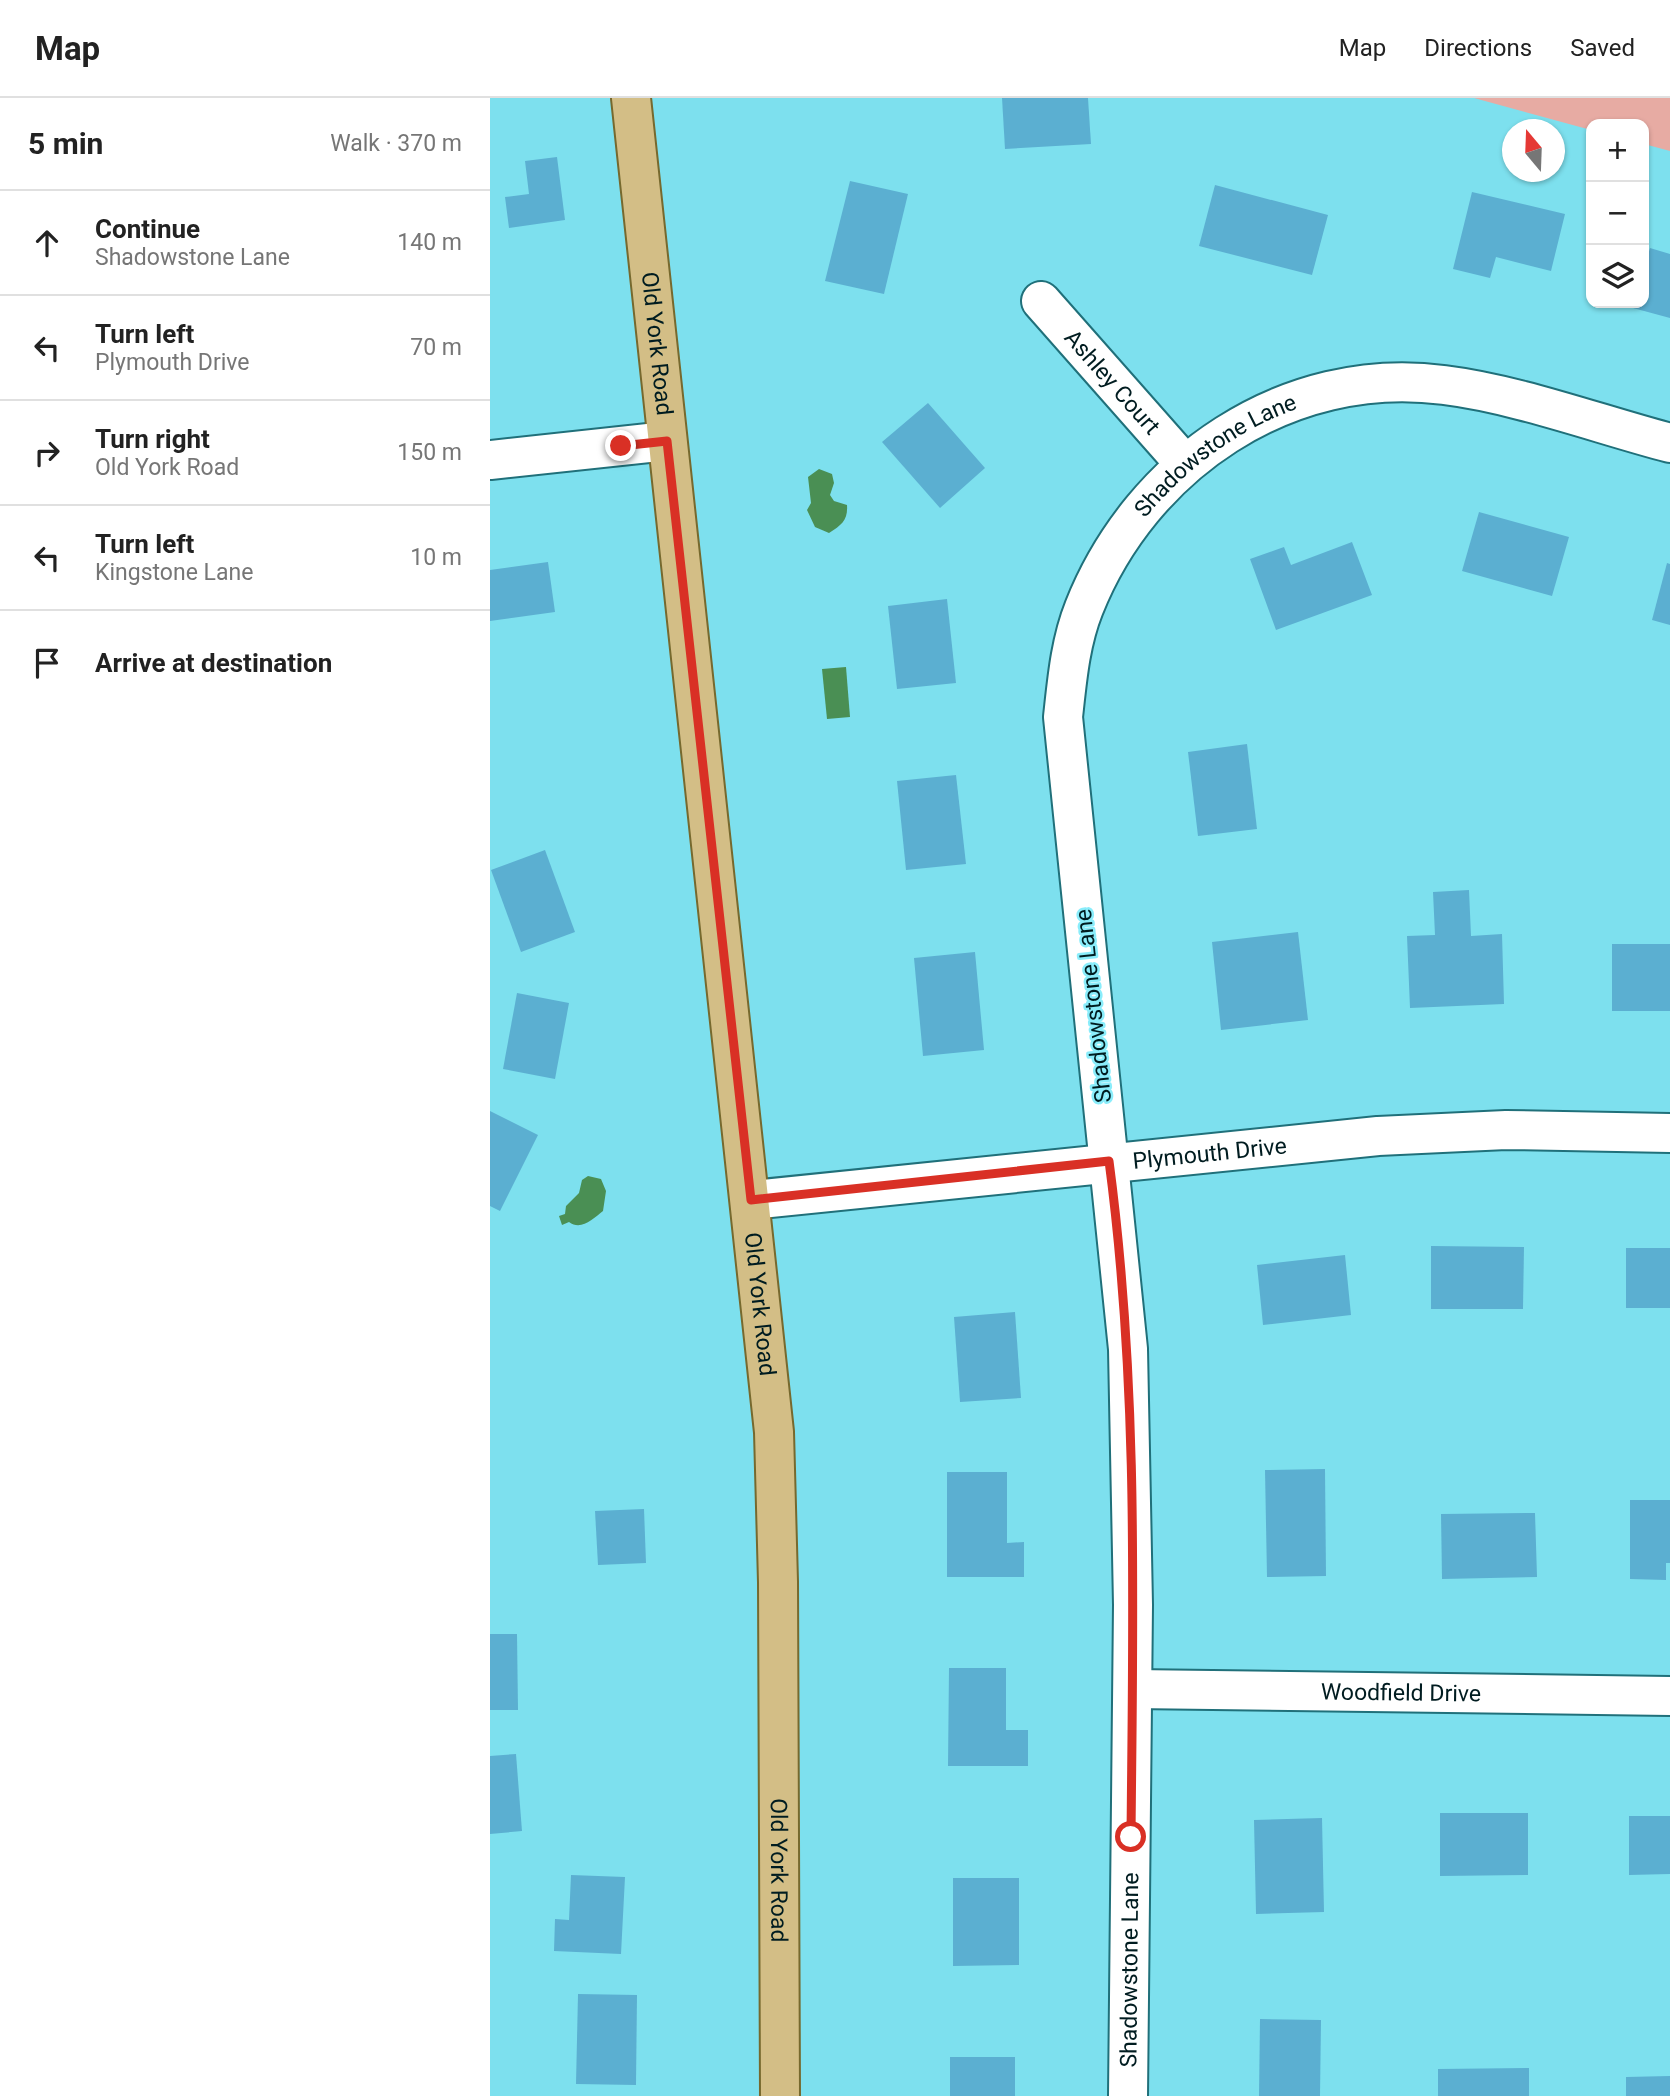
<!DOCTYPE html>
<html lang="en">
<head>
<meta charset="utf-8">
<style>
  :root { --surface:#fff; --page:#f6f6f6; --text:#222; --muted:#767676; --line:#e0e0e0 }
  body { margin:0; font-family:Roboto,sans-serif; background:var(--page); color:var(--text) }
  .controls { position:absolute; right:21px; top:21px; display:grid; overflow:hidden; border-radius:14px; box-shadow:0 2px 5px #0004 }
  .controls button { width:63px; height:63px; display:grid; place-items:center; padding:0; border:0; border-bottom:2px solid var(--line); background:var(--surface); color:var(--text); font:35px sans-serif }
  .compass { position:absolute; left:1012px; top:21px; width:63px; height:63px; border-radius:50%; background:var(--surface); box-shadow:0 2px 5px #0004; rotate:341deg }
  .stop { position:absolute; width:21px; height:21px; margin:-16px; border:5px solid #d93025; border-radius:50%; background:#fff }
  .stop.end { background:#d93025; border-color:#fff; box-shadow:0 2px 7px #0008 }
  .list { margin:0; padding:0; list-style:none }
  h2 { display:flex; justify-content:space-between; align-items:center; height:91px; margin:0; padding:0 28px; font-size:30px }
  h2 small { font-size:23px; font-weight:400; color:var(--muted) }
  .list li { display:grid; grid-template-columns:46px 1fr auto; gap:21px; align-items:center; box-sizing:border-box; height:105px; padding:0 28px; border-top:2px solid var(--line) }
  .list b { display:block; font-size:26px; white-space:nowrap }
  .list p { margin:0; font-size:23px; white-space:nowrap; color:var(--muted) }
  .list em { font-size:23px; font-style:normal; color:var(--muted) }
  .icon { flex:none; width:38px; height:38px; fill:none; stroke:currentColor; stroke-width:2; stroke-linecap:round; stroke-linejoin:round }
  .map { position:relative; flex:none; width:1180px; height:1998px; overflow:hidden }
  header { display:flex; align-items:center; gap:42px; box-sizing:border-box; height:98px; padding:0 35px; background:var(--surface); border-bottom:2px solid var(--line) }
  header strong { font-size:33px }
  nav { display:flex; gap:38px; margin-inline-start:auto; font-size:24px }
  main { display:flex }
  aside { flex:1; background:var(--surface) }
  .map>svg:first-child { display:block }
  .green { fill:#e7aba3 }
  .water { fill:#4a8f54 }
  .building { fill:#5bafd1 }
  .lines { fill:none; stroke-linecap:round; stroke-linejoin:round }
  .minor-casing { stroke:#20707a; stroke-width:42 }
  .primary-casing { stroke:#76692e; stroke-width:42 }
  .minor { stroke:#fff; stroke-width:38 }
  .primary { stroke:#d3be86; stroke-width:38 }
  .route { stroke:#d93025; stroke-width:9 }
  .labels { text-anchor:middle; stroke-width:5; stroke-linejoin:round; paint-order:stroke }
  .street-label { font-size:23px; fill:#001c20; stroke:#8aedfb }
</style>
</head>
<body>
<header>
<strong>Map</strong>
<nav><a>Map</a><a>Directions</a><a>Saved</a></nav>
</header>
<main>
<aside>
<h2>5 min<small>Walk · 370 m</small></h2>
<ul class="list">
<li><svg class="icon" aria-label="ahead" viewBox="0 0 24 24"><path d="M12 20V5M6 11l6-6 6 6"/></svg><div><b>Continue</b><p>Shadowstone Lane</p></div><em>140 m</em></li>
<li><svg class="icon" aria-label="left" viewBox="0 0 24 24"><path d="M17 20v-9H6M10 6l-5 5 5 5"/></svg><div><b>Turn left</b><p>Plymouth Drive</p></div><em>70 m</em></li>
<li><svg class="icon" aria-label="right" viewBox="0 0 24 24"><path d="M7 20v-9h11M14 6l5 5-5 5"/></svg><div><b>Turn right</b><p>Old York Road</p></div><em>150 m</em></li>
<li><svg class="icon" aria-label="left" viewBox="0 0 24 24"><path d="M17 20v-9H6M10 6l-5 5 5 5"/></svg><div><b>Turn left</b><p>Kingstone Lane</p></div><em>10 m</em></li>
<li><svg class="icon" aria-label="arrive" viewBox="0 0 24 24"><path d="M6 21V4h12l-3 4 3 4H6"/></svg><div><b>Arrive at destination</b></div></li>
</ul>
</aside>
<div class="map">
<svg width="1180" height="1998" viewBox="0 0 1180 1998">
  <rect width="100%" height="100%" fill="#7de0ee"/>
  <path class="green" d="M 984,0 L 1180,0 L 1180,53 L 1154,46 L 1154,26 L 1101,26 L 1101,32 Z"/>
  <g class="water">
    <path d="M 329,371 L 342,376 L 344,385 L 340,397 L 344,403 L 357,407 C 358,422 352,427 339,435 L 325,429 L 317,412 L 321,405 L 318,379 Z"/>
    <path d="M 356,569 L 360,619 L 337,621 L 332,571 Z"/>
    <path d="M 98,1078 L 111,1081 L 116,1093 L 113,1113 C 103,1121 91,1133 79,1124 L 72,1127 L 69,1118 L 75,1116 L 76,1108 L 89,1095 L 92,1082 Z"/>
  </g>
  <g class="building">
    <path d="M 512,0 L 598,0 L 601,46 L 515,51 Z"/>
    <path d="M 67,59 L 75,122 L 19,130 L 15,99 L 39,96 L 35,63 Z"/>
    <path d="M 360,83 L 418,96 L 394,196 L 335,183 Z"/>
    <path d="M 725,87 L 838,117 L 822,177 L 709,148 Z"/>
    <path d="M 982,94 L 1075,116 L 1061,173 L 1006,159 L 1000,180 L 963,171 Z"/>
    <path d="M 1160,150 L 1180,156 L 1180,220 L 1143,210 L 1145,205 L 1154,205 L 1154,172 Z"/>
    <path d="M 438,305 L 495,370 L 450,410 L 392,344 Z"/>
    <path d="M 989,414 L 1079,439 L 1062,498 L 972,473 Z"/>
    <path d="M 862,444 L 882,497 L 786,532 L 760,461 L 794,449 L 801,467 Z"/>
    <path d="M 58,464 L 65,514 L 0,523 L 0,472 Z"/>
    <path d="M 1177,465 L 1180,466 L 1180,527 L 1162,522 Z"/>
    <path d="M 457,501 L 466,585 L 407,591 L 398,508 Z"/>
    <path d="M 757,646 L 767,731 L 708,738 L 698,654 Z"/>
    <path d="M 466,677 L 476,766 L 416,772 L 407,683 Z"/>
    <path d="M 55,752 L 85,834 L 31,854 L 1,772 Z"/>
    <path d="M 979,792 L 981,838 L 1012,836 L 1014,906 L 920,910 L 917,838 L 945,837 L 943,794 Z"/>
    <path d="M 808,834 L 818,922 L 731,932 L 722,844 Z"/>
    <rect x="1122" y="846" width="58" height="67"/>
    <path d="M 485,854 L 494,952 L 433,958 L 424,860 Z"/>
    <path d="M 27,895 L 79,905 L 65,981 L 13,971 Z"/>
    <path d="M 0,1013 L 48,1037 L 10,1113 L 0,1108 Z"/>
    <path d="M 941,1148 L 1034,1149 L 1033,1211 L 941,1211 Z"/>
    <rect x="1136" y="1150" width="44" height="60"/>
    <path d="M 855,1157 L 861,1217 L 773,1227 L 767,1167 Z"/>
    <path d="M 525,1214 L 531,1300 L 470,1304 L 464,1219 Z"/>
    <path d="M 835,1371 L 836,1478 L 777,1479 L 775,1372 Z"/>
    <path d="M 457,1374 L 517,1374 L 517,1445 L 534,1444 L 534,1479 L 457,1479 Z"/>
    <path d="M 1140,1402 L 1180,1402 L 1180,1465 L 1176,1465 L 1176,1482 L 1140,1481 Z"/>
    <path d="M 154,1411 L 156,1465 L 108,1467 L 105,1413 Z"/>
    <path d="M 1045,1415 L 1047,1479 L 952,1481 L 951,1416 Z"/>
    <path d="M 0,1536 L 27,1536 L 28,1612 L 0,1612 Z"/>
    <path d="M 459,1570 L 516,1570 L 516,1632 L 538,1632 L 538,1668 L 458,1668 Z"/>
    <path d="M 26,1656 L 32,1733 L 0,1736 L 0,1658 Z"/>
    <path d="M 950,1715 L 1038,1715 L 1038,1777 L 950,1778 Z"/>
    <path d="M 1139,1718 L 1180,1718 L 1180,1776 L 1139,1777 Z"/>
    <path d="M 832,1720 L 834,1814 L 766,1816 L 764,1722 Z"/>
    <path d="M 81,1777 L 135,1779 L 131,1856 L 64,1853 L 65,1821 L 79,1822 Z"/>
    <path d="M 463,1780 L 529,1780 L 529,1867 L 463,1868 Z"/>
    <path d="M 88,1896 L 147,1897 L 146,1987 L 86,1986 Z"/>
    <path d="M 770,1921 L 831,1922 L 830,1998 L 769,1998 Z"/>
    <rect x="460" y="1959" width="65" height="39"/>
    <path d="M 1039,1970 L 1039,1998 L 948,1998 L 948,1971 Z"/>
    <path d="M 1180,1978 L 1180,1998 L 1136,1998 L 1136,1979 Z"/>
  </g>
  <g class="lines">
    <defs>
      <g id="minor">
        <path id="s1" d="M 551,203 L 694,365"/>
        <path d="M 0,362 L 177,343"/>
        <path id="s2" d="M 262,1102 L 888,1038 L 1016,1032 L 1180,1035"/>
        <path id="s3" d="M 643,1591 L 1180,1598"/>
        <path id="s4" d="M 638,1998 L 643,1507 L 638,1251 L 573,619 C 577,583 580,545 594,510 C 651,366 797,266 954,287 C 1027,296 1108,326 1180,345"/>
      </g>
      <g id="primary">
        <path id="s5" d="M 141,0 L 284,1334 L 288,1484 L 290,1998"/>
      </g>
    </defs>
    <use href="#minor" class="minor-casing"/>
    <use href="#primary" class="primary-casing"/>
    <use href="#minor" class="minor"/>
    <use href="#primary" class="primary"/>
  </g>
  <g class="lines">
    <path class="route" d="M 131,348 L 177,343 L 261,1102 L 619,1063 C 649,1288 643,1513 641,1739"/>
  </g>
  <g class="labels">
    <g class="street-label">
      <text dy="8" stroke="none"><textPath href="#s5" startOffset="247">Old York Road</textPath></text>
      <text dy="8" stroke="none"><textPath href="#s1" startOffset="108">Ashley Court</textPath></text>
      <text dy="8" stroke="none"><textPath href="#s4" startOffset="1701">Shadowstone Lane</textPath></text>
      <text transform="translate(603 908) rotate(-96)" y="8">Shadowstone Lane</text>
      <text dy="8" stroke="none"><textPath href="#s2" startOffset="460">Plymouth Drive</textPath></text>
      <text dy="8" stroke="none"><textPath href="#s5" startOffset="1213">Old York Road</textPath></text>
      <text dy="8" stroke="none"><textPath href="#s3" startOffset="268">Woodfield Drive</textPath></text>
      <text dy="8" stroke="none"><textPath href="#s5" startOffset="1780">Old York Road</textPath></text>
      <text dy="8" stroke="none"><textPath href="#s4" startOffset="126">Shadowstone Lane</textPath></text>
    </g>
  </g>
</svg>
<div class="controls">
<button>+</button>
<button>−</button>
<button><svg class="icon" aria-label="layers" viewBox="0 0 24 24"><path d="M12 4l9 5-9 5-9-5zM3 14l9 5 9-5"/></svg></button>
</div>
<svg class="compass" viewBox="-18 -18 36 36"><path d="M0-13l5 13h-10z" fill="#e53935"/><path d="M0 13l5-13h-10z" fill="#767676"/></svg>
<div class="stop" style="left:641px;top:1739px"></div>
<div class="stop end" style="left:131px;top:348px"></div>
</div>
</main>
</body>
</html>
